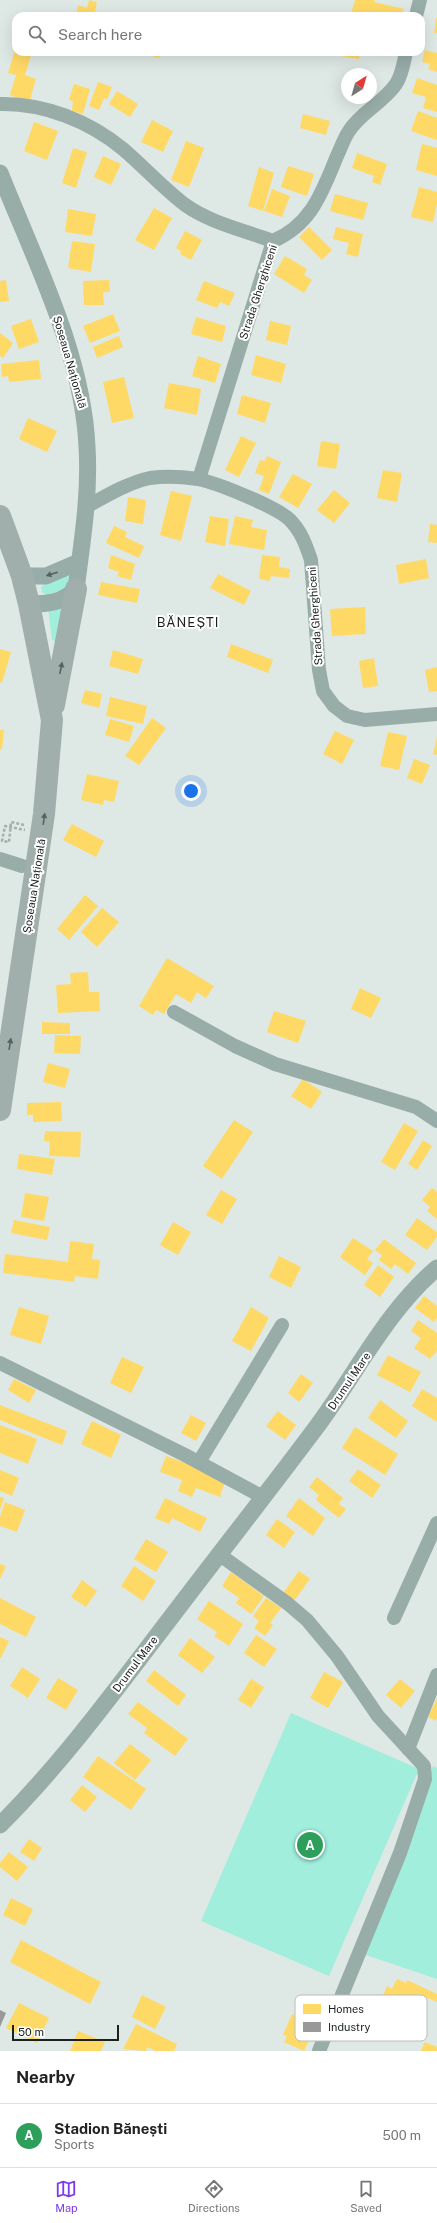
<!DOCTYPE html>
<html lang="en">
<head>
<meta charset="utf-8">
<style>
  :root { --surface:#fff; --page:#f2f2f2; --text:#222; --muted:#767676; --line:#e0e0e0; --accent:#7c3aed }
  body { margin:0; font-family:"Public Sans",sans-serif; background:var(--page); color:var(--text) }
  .compass { position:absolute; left:341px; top:68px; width:36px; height:36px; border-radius:50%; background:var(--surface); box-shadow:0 4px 16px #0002; rotate:37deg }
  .scale { position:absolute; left:12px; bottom:10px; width:107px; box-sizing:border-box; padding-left:4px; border:2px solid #1b211f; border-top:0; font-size:11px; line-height:14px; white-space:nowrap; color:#1b211f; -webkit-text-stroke:3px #fff; paint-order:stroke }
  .you { position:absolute; left:191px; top:791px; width:14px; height:14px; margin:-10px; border:3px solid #fff; border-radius:50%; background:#1a73e8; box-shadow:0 0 0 6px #1a73e833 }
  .badge { display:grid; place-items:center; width:26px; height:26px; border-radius:50%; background:var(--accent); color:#fff; font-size:13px; font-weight:700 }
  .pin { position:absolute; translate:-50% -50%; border:2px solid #fff; box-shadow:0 1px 4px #0006 }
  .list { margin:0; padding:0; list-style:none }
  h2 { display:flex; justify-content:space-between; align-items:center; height:52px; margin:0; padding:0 16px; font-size:17px }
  h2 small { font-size:13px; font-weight:400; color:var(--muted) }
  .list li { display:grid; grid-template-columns:26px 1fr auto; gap:12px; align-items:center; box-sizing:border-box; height:64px; padding:0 16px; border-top:1px solid var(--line) }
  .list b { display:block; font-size:15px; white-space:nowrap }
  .list p { margin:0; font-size:13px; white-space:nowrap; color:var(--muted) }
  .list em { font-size:13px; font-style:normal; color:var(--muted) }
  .icon { flex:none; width:22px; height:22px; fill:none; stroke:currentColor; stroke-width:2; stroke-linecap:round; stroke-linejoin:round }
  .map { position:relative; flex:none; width:437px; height:2051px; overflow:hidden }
  .search { position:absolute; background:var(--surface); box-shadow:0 4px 16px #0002; left:12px; right:12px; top:12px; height:44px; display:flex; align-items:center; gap:10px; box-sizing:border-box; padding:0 14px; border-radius:12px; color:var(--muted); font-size:15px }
  .sheet { height:116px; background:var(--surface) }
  nav { display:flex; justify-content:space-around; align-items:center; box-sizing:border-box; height:56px; border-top:1px solid var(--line); background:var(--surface); font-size:11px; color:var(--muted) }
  nav a { display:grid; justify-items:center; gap:2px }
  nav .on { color:var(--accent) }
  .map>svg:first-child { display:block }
  .green { fill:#a1eedd }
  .homes { fill:#ffd966 }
  .industry { fill:#999 }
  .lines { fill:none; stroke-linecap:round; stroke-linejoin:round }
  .path { stroke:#a1b0ac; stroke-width:2.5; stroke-dasharray:3 2; stroke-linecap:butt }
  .minor { stroke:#98aca8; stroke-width:14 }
  .tertiary { stroke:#98aca8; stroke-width:17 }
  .trunk { stroke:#a0afac; stroke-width:22 }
  .oneway { fill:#53605d }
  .oneway2 { fill:#57615e }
  .labels { text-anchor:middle; stroke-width:4; stroke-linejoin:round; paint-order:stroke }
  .street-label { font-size:11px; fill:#1b211f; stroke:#fff }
  .quarter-label { font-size:13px; letter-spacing:1px; fill:#1b211f; stroke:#fff }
  .key { fill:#fff; stroke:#bbbcbc; stroke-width:1 }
  .key-label { font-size:11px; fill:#1b211f }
</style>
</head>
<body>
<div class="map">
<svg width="437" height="2051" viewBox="0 0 437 2051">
  <rect width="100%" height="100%" fill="#dee8e5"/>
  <g class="green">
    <path d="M 66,576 L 71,576 L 71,580 L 63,590 L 46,595 L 42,592 L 41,587 L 46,582 Z"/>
    <path d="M 67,605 L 57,642 L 52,640 L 48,608 Z"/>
    <path d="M 291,1713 L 419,1769 L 329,1976 L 201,1921 Z"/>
    <path d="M 433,1766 L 437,1768 L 437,1979 L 363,1954 L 383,1907 Z"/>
  </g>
  <g class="homes">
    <path d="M 89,0 L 97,2 L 94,16 L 76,16 L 78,5 L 87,8 Z"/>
    <path d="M 355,0 L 375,0 L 374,2 L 404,9 L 402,16 L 359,16 L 351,14 Z"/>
    <path d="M 436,18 L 437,18 L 437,33 L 434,33 Z"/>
    <path d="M 16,47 L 16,52 L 32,52 L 25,75 L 36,79 L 29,103 L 10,95 L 16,75 L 8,73 Z"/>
    <path d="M 425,50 L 437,53 L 437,72 L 428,69 L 430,64 L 422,62 Z"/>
    <path d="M 140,52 L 161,52 L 159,58 Z"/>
    <path d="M 329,52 L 360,52 L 359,59 L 329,54 Z"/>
    <path d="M 417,78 L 437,85 L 437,112 L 423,108 L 426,97 L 412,93 Z"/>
    <path d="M 98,82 L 112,87 L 107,100 L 104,98 L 99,110 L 89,106 Z"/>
    <path d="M 74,84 L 90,89 L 83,114 L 72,111 L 73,102 L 69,100 Z"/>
    <path d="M 117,91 L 138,104 L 130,117 L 109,104 Z"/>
    <path d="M 418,111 L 437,118 L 437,140 L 411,131 Z"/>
    <path d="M 303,114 L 330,121 L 326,135 L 300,128 Z"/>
    <path d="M 152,120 L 173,131 L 163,152 L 141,142 Z"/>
    <path d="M 34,122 L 58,131 L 47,160 L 24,151 Z"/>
    <path d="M 186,141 L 204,148 L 189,187 L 171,180 Z"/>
    <path d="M 422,144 L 437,148 L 437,176 L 416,170 Z"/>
    <path d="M 73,148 L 87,152 L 76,188 L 62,183 Z"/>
    <path d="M 357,153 L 387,164 L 380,185 L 372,182 L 374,176 L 352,168 Z"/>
    <path d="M 103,156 L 121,164 L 111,185 L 94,177 Z"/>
    <path d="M 288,166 L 314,174 L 307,196 L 281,187 Z"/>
    <path d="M 259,167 L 274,173 L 263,211 L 248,206 Z"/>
    <path d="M 419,187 L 437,192 L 437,204 L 433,222 L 411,217 Z"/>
    <path d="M 272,189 L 290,196 L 282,217 L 264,211 Z"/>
    <path d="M 335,194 L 368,203 L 363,220 L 330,211 Z"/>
    <path d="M 154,208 L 172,218 L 154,250 L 135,240 Z"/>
    <path d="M 68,209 L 96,214 L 92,236 L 65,232 Z"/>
    <path d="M 309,227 L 332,250 L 322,260 L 299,237 Z"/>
    <path d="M 336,227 L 363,234 L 358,257 L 346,254 L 349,243 L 333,239 Z"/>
    <path d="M 185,231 L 202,240 L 191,260 L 180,254 L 181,251 L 176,248 Z"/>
    <path d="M 72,241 L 95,244 L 91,272 L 68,268 Z"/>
    <path d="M 285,256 L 307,269 L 304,275 L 312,280 L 304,293 L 274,274 Z"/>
    <path d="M 6,280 L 9,301 L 0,302 L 0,281 Z"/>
    <path d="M 109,280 L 110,292 L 103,292 L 104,305 L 84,305 L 83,281 Z"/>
    <path d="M 204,281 L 235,293 L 229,306 L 220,302 L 217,308 L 196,300 Z"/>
    <path d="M 113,314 L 120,331 L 90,343 L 83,326 Z"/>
    <path d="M 196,317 L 226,326 L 222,342 L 191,334 Z"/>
    <path d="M 31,319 L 39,342 L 19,349 L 11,326 Z"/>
    <path d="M 270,321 L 291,326 L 287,345 L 266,340 Z"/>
    <path d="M 0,333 L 13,343 L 3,358 L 0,356 Z"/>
    <path d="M 119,336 L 123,347 L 97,358 L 93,347 Z"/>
    <path d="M 256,355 L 286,364 L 281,383 L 251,375 Z"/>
    <path d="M 198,356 L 221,364 L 215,383 L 192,376 Z"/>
    <path d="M 39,360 L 41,379 L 9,382 L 8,376 L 2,377 L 1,364 Z"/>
    <path d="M 124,377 L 134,418 L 112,423 L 103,382 Z"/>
    <path d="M 169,383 L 201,389 L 197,415 L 164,408 Z"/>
    <path d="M 242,395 L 271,403 L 265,423 L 237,414 Z"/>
    <path d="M 28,418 L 57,431 L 47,452 L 19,439 Z"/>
    <path d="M 241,436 L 256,443 L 239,477 L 225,470 Z"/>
    <path d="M 321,441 L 340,444 L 336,469 L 317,466 Z"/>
    <path d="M 267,456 L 281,462 L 269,494 L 259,490 L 264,476 L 255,473 L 260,460 L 265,461 Z"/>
    <path d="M 383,470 L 402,473 L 397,502 L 377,498 Z"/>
    <path d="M 293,474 L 312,484 L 298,508 L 279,497 Z"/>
    <path d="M 334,490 L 350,503 L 334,523 L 317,510 Z"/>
    <path d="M 171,491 L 192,496 L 181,541 L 160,535 Z"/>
    <path d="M 128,497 L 146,500 L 143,524 L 125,521 Z"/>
    <path d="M 210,516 L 229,519 L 225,546 L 205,542 Z"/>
    <path d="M 235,516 L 253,520 L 251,527 L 267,530 L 264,550 L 229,544 Z"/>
    <path d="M 430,524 L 437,525 L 437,543 L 428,542 Z"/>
    <path d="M 114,526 L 127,532 L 125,537 L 144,546 L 139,558 L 106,543 Z"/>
    <path d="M 111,555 L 135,564 L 131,580 L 117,576 L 119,572 L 108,568 Z"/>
    <path d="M 262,555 L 280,557 L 279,567 L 290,569 L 289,578 L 271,576 L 270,581 L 259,579 Z"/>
    <path d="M 426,559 L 429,578 L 399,584 L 396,565 Z"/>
    <path d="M 218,574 L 251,591 L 244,605 L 210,588 Z"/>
    <path d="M 101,582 L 140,589 L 137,603 L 98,595 Z"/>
    <path d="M 365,607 L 366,634 L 332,636 L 330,609 Z"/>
    <path d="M 231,644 L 273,660 L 268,673 L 227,657 Z"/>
    <path d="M 0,649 L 11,652 L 2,683 L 0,682 Z"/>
    <path d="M 113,650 L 143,659 L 138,674 L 109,666 Z"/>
    <path d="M 374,658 L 378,686 L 363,688 L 359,661 Z"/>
    <path d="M 437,667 L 437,691 L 429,692 L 425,670 Z"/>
    <path d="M 85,690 L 102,694 L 99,708 L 81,703 Z"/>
    <path d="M 110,697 L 147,706 L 143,724 L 106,716 Z"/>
    <path d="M 152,718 L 166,728 L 139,765 L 125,756 Z"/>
    <path d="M 110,719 L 134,726 L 129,742 L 105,735 Z"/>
    <path d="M 0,730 L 4,730 L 2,750 L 0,749 Z"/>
    <path d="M 335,731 L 354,740 L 342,764 L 323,754 Z"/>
    <path d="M 388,732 L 407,736 L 399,770 L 380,766 Z"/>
    <path d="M 437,737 L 437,755 L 433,754 Z"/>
    <path d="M 414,759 L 430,765 L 422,784 L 407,778 Z"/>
    <path d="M 87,774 L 119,781 L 114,802 L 104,800 L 103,805 L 81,800 Z"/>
    <path d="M 72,824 L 104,841 L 96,857 L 63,840 Z"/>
    <path d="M 85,895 L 98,906 L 69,940 L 57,929 Z"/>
    <path d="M 102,908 L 119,922 L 97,947 L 81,932 Z"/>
    <path d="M 167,958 L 214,986 L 206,998 L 197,992 L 191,1003 L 176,994 L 164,1014 L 156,1010 L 153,1015 L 139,1006 Z"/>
    <path d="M 88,972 L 89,992 L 99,992 L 100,1011 L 58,1013 L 56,985 L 71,984 L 70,973 Z"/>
    <path d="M 360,988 L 381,998 L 371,1018 L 351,1009 Z"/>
    <path d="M 274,1011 L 306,1021 L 298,1043 L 267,1032 Z"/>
    <path d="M 42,1022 L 70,1023 L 70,1034 L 42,1034 Z"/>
    <path d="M 55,1035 L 81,1036 L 80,1054 L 54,1053 Z"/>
    <path d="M 48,1063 L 70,1069 L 65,1088 L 43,1082 Z"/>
    <path d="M 303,1079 L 322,1092 L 311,1109 L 291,1096 Z"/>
    <path d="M 61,1102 L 62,1121 L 33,1122 L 33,1115 L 27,1115 L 27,1103 Z"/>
    <path d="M 234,1120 L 253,1132 L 222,1179 L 203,1166 Z"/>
    <path d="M 404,1123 L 418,1131 L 395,1170 L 381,1162 Z"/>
    <path d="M 45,1131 L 81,1132 L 80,1157 L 49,1156 L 50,1142 L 44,1141 Z"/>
    <path d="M 423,1140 L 432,1146 L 417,1170 L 408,1164 Z"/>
    <path d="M 19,1154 L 55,1159 L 52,1175 L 17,1169 Z"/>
    <path d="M 432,1188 L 437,1192 L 437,1219 L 427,1211 L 430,1207 L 422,1200 Z"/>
    <path d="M 221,1190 L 237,1199 L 222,1224 L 206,1215 Z"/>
    <path d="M 25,1193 L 49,1197 L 44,1221 L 21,1217 Z"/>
    <path d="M 417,1218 L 437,1232 L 437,1237 L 427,1250 L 405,1235 Z"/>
    <path d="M 14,1220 L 50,1227 L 47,1240 L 11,1233 Z"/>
    <path d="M 173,1222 L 191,1232 L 178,1255 L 160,1245 Z"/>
    <path d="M 353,1238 L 373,1251 L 367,1259 L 373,1263 L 365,1275 L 340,1257 Z"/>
    <path d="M 384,1239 L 416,1263 L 408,1274 L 395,1264 L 391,1269 L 379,1260 L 382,1255 L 375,1250 Z"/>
    <path d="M 70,1241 L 94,1244 L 92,1259 L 100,1260 L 98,1279 L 75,1276 L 74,1282 L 3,1273 L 5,1254 L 68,1262 Z"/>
    <path d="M 279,1256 L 301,1267 L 291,1288 L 269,1277 Z"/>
    <path d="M 378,1265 L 394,1277 L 380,1297 L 364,1285 Z"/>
    <path d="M 424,1296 L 437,1306 L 437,1318 L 434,1322 L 415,1308 Z"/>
    <path d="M 19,1307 L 49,1316 L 41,1344 L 10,1335 Z"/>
    <path d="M 251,1307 L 269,1318 L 251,1351 L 232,1341 Z"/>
    <path d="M 418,1320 L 437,1333 L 437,1351 L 430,1359 L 414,1348 L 421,1338 L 411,1331 Z"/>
    <path d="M 388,1355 L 421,1372 L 410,1392 L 377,1375 Z"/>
    <path d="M 122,1357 L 144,1367 L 131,1393 L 110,1383 Z"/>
    <path d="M 301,1374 L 313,1383 L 299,1402 L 288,1393 Z"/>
    <path d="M 14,1379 L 36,1390 L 29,1403 L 8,1390 Z"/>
    <path d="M 422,1389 L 437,1398 L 437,1422 L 412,1406 Z"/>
    <path d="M 380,1400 L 408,1421 L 396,1438 L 368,1418 Z"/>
    <path d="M 0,1405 L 67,1431 L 62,1445 L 0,1420 Z"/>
    <path d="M 278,1411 L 296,1425 L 285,1440 L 266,1426 Z"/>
    <path d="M 191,1415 L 206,1423 L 196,1441 L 181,1433 Z"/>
    <path d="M 92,1421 L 121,1435 L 111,1458 L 81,1444 Z"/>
    <path d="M 0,1425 L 37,1439 L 28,1464 L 0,1453 Z"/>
    <path d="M 355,1427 L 398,1454 L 385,1475 L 342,1448 Z"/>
    <path d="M 166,1456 L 226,1478 L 220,1497 L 196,1488 L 192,1497 L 178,1491 L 182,1480 L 160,1472 Z"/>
    <path d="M 358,1469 L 381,1485 L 372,1498 L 349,1481 Z"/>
    <path d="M 0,1470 L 19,1478 L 12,1496 L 0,1491 Z"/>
    <path d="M 317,1477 L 343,1498 L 339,1504 L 346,1509 L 339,1518 L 316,1500 L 319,1495 L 309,1487 Z"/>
    <path d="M 0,1497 L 4,1498 L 0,1510 Z"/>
    <path d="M 165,1498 L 207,1518 L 200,1532 L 172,1518 L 169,1524 L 155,1518 Z"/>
    <path d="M 299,1498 L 325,1518 L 313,1536 L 286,1516 Z"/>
    <path d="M 5,1502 L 25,1510 L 17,1532 L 0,1526 L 0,1517 Z"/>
    <path d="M 277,1519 L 295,1532 L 284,1548 L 266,1535 Z"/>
    <path d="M 146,1539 L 168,1552 L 156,1572 L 134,1559 Z"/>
    <path d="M 0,1564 L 6,1566 L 0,1579 Z"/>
    <path d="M 134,1566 L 156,1581 L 143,1601 L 121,1586 Z"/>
    <path d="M 299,1571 L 310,1579 L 294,1601 L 283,1593 Z"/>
    <path d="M 231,1572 L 264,1596 L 251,1614 L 236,1603 L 239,1598 L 222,1586 Z"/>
    <path d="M 82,1580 L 97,1591 L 86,1607 L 71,1597 Z"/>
    <path d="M 0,1598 L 36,1617 L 26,1637 L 0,1624 Z"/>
    <path d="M 266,1598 L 281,1608 L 270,1623 L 273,1625 L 265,1636 L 254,1628 L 259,1621 L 253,1616 Z"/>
    <path d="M 209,1601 L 243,1624 L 229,1646 L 214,1636 L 217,1632 L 197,1619 Z"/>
    <path d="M 256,1635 L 277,1649 L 264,1667 L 244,1653 Z"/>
    <path d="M 0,1637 L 9,1641 L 1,1658 L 0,1658 Z"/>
    <path d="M 190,1638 L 215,1657 L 202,1673 L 178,1655 Z"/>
    <path d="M 22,1667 L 40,1679 L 28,1698 L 10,1686 Z"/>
    <path d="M 154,1670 L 186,1695 L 178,1706 L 146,1681 Z"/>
    <path d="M 324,1672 L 343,1682 L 328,1708 L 310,1698 Z"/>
    <path d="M 58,1678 L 78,1690 L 66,1710 L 46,1698 Z"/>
    <path d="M 251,1679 L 264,1687 L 251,1708 L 238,1700 Z"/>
    <path d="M 400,1679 L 415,1691 L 401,1708 L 386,1695 Z"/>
    <path d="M 437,1698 L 437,1718 L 436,1721 L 428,1717 Z"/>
    <path d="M 138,1702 L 188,1739 L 175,1756 L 144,1733 L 147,1728 L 128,1714 Z"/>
    <path d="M 130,1744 L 151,1760 L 135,1780 L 114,1763 Z"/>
    <path d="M 98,1756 L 146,1789 L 131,1810 L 83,1777 Z"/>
    <path d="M 82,1785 L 97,1797 L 85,1812 L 70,1800 Z"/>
    <path d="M 29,1839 L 42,1848 L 34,1861 L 20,1852 Z"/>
    <path d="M 9,1852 L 28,1867 L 17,1881 L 0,1867 L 0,1863 Z"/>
    <path d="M 11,1898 L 33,1909 L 25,1926 L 3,1915 Z"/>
    <path d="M 21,1940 L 101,1982 L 90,2004 L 10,1962 Z"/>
    <path d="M 397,1979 L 406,1983 L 407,1980 L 437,1994 L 437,2002 L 418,1994 L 409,2015 L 392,2007 L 394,2003 L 382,1998 L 387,1986 L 392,1989 Z"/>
    <path d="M 142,1995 L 166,2007 L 155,2029 L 132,2017 Z"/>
    <path d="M 19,2003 L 49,2018 L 37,2043 L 6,2028 Z"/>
    <path d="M 292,2014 L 298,2017 L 299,2014 L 317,2022 L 304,2051 L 284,2042 L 287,2036 L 283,2035 Z"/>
    <path d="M 136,2024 L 177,2044 L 174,2051 L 155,2051 L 148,2047 L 146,2051 L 123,2049 Z"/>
    <path d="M 78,2031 L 105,2042 L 101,2051 L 70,2051 Z"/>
    <path d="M 425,2042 L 437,2047 L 437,2051 L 421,2051 Z"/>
  </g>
  <path class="industry" d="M 0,2010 L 6,2013 L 0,2027 Z"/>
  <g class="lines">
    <path class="path" d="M 24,825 L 11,822 L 9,842 L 2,841 L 5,826 L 25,830"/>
    <g class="minor">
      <path d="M 416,16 L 420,0"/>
      <path d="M 0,104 C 44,103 89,121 123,149 C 144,167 162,187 184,204 C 210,223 243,230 273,241"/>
      <path d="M 199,479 L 273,241 C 312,224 322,192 337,156 C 341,148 344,138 349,131 C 361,112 383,103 396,84 C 402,75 404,62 406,52"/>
      <path d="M 86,507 C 106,496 127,483 150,478 C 164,476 184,477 198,479 C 217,483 277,507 290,520 C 301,531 306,545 311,560 L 319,670 L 323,691 L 334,706 L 347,716 L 365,720 L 437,714"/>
      <path d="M 0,859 L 22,866"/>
      <path d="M 174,1012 L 235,1046 L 275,1064 L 416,1107 L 437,1121"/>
      <path d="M 0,1363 L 185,1455 L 263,1497"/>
      <path d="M 199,1462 L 282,1325"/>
      <path d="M 220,1555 L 287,1603 L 307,1620 L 337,1656 L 378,1716 L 424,1766 L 425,1779 L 400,1853 L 319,2051"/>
      <path d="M 394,1618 L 437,1523"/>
      <path d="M 408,1749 L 437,1675"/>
    </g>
    <g class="tertiary">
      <path d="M 0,173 C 34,259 83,354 87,447 C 90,495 82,542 76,589 C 62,603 48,604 29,604"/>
      <path d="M 22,576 L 46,576 L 79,562"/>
      <path d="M 0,1825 C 64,1761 117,1688 172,1616 C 219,1554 268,1492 315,1429 C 355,1376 386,1311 437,1268"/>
    </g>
    <g class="trunk">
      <path d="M 0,516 L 22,576 L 29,604 L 52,720 L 44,814 L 0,1110"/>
      <path d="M 54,705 L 76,589"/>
    </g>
  </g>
  <defs><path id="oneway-solid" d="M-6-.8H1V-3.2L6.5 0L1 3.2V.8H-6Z"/></defs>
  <use class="oneway" href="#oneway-solid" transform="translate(52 574) rotate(162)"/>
  <g class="oneway2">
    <use href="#oneway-solid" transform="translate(61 668) rotate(-79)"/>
    <use href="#oneway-solid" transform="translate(44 819) rotate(-82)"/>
    <use href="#oneway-solid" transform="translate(10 1044) rotate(-81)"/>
  </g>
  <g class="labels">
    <g class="street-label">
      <text transform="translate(258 292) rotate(-72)" y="4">Strada Gherghiceni</text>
      <text transform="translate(70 362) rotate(74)" y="4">Șoseaua Națională</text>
      <text transform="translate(315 616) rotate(-94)" y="4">Strada Gherghiceni</text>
      <text transform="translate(34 886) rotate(-81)" y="4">Șoseaua Națională</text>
      <text transform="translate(349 1381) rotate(-56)" y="4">Drumul Mare</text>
      <text transform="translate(135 1664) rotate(-53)" y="4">Drumul Mare</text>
    </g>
    <g class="quarter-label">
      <text x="188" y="627">BĂNEȘTI</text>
    </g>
  </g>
  <rect x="295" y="1995" width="132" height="46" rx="6" class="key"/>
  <rect x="303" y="2004" width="18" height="10" fill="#ffd966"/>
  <rect x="303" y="2022" width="18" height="10" fill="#999"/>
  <g class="key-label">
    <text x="328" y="2013">Homes</text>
    <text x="328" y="2031">Industry</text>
  </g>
</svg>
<svg class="compass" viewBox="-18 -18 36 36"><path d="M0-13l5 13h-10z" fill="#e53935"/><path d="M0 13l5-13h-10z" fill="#767676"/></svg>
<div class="scale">50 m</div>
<div class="you"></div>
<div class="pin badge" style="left:310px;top:1845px;background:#2e9e5b">A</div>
<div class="search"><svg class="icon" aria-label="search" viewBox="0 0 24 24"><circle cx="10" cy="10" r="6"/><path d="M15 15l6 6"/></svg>Search here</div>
</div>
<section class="sheet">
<h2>Nearby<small></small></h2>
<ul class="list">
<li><span class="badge" style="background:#2e9e5b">A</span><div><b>Stadion Bănești</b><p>Sports</p></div><em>500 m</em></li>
</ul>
</section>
<nav>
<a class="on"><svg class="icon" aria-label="map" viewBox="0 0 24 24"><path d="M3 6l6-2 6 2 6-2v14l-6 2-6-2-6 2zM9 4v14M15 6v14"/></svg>Map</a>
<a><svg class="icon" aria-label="directions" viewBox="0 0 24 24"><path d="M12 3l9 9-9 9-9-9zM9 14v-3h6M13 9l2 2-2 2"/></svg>Directions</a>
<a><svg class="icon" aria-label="saved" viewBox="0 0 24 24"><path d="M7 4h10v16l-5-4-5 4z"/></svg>Saved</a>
</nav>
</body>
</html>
